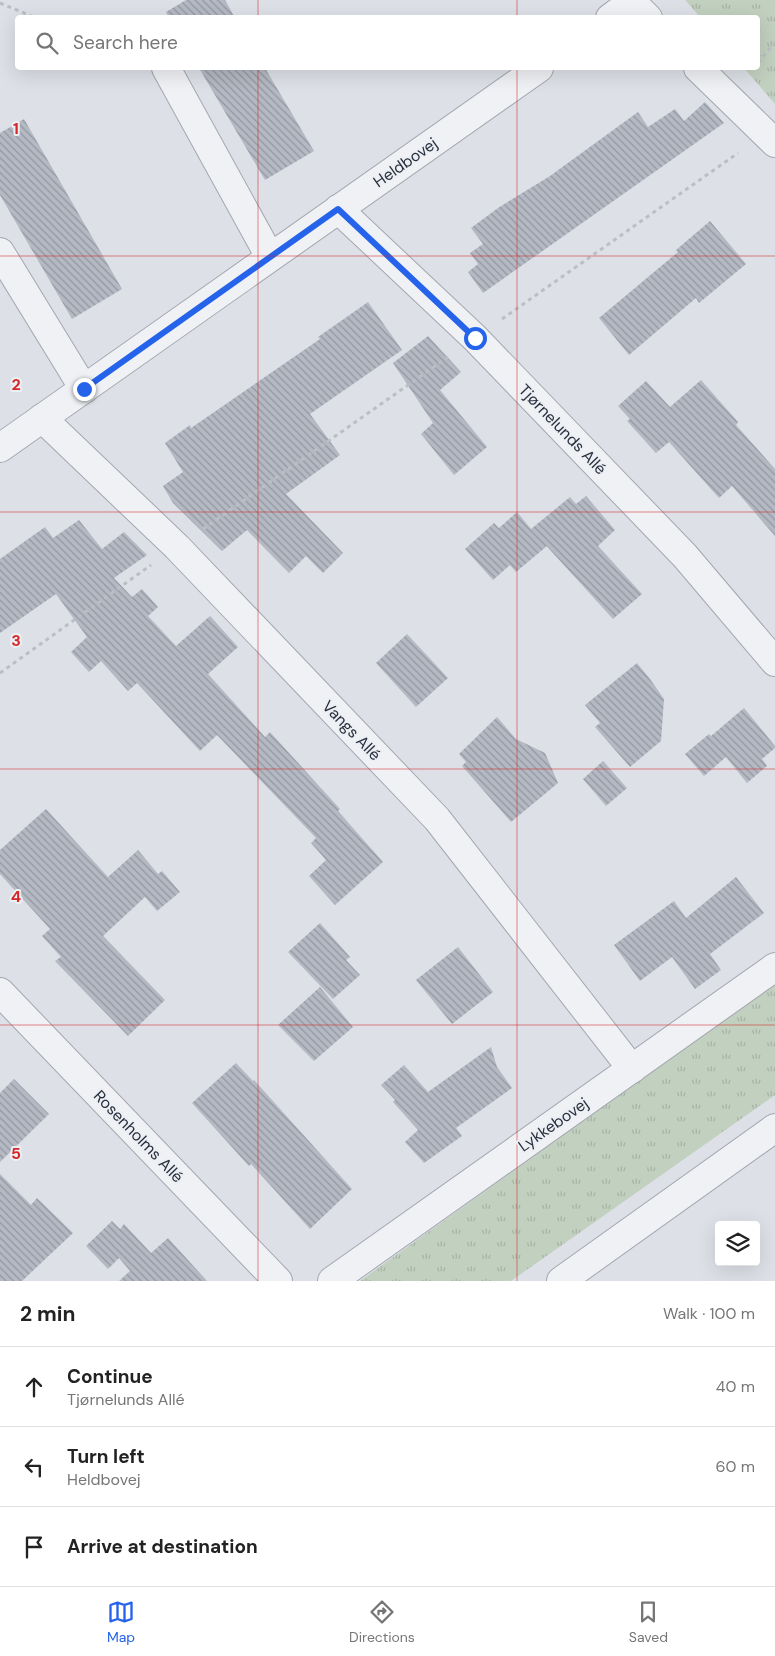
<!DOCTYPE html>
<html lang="en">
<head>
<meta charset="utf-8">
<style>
  :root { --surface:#fff; --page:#f6f6f6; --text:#222; --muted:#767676; --line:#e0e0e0; --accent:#2563eb }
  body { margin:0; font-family:"DM Sans",sans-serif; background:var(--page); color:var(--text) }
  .controls { position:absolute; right:15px; bottom:15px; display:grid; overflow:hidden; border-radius:5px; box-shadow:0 5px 20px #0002 }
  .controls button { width:45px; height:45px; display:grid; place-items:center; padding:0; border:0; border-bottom:1px solid var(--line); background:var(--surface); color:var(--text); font:25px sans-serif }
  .stop { position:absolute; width:15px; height:15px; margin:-11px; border:4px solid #2563eb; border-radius:50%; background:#fff }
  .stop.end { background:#2563eb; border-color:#fff; box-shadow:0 1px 5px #0008 }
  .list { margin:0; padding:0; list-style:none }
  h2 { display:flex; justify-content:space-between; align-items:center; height:65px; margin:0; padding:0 20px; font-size:21px }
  h2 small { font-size:16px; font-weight:400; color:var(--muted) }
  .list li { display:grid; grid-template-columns:32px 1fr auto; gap:15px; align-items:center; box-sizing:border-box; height:80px; padding:0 20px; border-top:1px solid var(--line) }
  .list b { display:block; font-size:19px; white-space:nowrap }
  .list p { margin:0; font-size:16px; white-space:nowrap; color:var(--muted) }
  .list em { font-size:16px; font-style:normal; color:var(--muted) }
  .icon { flex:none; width:28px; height:28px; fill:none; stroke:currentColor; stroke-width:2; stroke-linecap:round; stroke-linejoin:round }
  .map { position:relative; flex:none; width:775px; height:1281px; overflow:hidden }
  .search { position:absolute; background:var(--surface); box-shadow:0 5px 20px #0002; left:15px; right:15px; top:15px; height:55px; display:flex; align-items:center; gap:12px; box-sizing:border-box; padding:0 18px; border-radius:5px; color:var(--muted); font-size:19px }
  .sheet { height:305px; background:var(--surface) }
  nav { display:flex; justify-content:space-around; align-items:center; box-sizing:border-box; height:70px; border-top:1px solid var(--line); background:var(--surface); font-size:14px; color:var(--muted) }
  nav a { display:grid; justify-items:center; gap:2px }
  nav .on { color:var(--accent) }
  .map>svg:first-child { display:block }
  .grass { fill:url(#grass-tufts) }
  .building { fill:url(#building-back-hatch) }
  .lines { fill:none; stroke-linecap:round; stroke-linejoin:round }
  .minor-casing { stroke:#a3a7b0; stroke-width:30 }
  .path { stroke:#bcbec5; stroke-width:3; stroke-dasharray:4 4; stroke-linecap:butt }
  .minor { stroke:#f0f1f5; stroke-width:28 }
  .route { stroke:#2563eb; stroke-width:6 }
  .grid { fill:none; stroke:#d62828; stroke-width:1; stroke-opacity:0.55 }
  .labels { text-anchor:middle; stroke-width:4; stroke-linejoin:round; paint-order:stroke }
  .street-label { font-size:16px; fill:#282e3c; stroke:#eceff4 }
  .grid-label { font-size:16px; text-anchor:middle; font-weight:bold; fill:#d62828; stroke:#eceff4; stroke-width:4; stroke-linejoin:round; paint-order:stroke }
</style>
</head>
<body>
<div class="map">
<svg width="775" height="1281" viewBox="0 0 775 1281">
  <defs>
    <pattern id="grass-tufts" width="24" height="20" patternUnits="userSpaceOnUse" patternTransform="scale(1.25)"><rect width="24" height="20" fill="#c2d0bf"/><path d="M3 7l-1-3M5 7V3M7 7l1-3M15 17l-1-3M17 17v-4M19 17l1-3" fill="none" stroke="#a7b3a5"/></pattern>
    <pattern id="building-back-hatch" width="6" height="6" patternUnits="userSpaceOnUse" patternTransform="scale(1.25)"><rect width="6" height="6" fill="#b5b9c3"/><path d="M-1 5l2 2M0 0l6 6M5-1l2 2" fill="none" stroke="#9397a0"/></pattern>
  </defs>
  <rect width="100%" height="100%" fill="#dde0e6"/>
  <g class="grass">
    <path d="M 685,0 L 775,0 L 775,104 L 744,68 L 758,68 L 758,18 L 700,17 Z"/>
    <path d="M 775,983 L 775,1095 L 511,1281 L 360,1281 Z"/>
  </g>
  <g class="building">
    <path d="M 186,0 L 225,0 L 235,18 L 169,18 L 166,12 Z"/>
    <path d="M 199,68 L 265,68 L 314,151 L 265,180 Z"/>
    <path d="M 705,102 L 724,123 L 483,293 L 468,272 L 478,264 L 470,253 L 483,244 L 471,228 L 498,208 L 550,176 L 638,112 L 648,127 L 675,109 L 684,121 Z"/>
    <path d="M 24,119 L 122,289 L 72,319 L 0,195 L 0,133 Z"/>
    <path d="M 710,221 L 746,264 L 699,303 L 696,298 L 629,355 L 599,318 L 678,252 L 676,250 Z"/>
    <path d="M 368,302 L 402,350 L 310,414 L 340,455 L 286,494 L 343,553 L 323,573 L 306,556 L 289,573 L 247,530 L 222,551 L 173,503 L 163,486 L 183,472 L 165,443 L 190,425 L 191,428 L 320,339 L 318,337 Z"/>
    <path d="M 428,336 L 461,372 L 440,390 L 487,447 L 454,475 L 421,434 L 433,423 L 393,363 Z"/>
    <path d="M 701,380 L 738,422 L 736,425 L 775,469 L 775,536 L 732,486 L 719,498 L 669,442 L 656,453 L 627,421 L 630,419 L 618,406 L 646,381 L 670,407 Z"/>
    <path d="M 586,496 L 615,530 L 598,546 L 642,594 L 613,619 L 542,541 L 547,546 L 516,572 L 510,565 L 493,580 L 465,549 L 494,523 L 499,528 L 517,512 L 531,529 L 570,497 L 576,504 Z"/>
    <path d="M 79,520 L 102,549 L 124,532 L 147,555 L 114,578 L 132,597 L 142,589 L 158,607 L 148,616 L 176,646 L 210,616 L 238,647 L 208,674 L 265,737 L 270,732 L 340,809 L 338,811 L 383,862 L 335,905 L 309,876 L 326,860 L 311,843 L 316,838 L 217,735 L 200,751 L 137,683 L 128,691 L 101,661 L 89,672 L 71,652 L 87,637 L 56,594 L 0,633 L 0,559 L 45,527 L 53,538 Z"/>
    <path d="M 407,634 L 448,678 L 416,707 L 376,663 Z"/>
    <path d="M 637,663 L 650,679 L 664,699 L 661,741 L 630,767 L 595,727 L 600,723 L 585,705 Z"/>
    <path d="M 744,708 L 775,746 L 775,748 L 762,759 L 767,766 L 747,783 L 726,757 L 704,776 L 685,754 L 709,734 L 711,736 Z"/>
    <path d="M 497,717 L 516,739 L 545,753 L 558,783 L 511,822 L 462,766 L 466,762 L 459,754 Z"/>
    <path d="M 603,761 L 627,788 L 606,806 L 583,779 Z"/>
    <path d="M 46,809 L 108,877 L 138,850 L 158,874 L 162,871 L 180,892 L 157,911 L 145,897 L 103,936 L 165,1000 L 128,1036 L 55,961 L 61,957 L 42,936 L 50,929 L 0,874 L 0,850 Z"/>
    <path d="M 736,877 L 764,913 L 710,954 L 721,970 L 695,989 L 672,957 L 640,981 L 614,945 L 674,901 L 686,918 Z"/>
    <path d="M 320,923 L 350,957 L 346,960 L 360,975 L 333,999 L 288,952 Z"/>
    <path d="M 458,947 L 493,992 L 452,1024 L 416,980 Z"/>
    <path d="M 320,987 L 353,1027 L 314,1061 L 278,1025 Z"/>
    <path d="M 491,1047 L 497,1067 L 512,1088 L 456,1128 L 462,1136 L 424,1163 L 405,1142 L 418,1130 L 393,1102 L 395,1100 L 381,1085 L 404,1065 L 428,1092 Z"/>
    <path d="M 236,1063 L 253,1081 L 254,1080 L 352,1189 L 310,1229 L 251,1164 L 249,1166 L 192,1103 Z"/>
    <path d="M 14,1079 L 49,1114 L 0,1162 L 0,1093 Z"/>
    <path d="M 0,1174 L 31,1205 L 37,1198 L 73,1233 L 22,1281 L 0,1281 Z"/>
    <path d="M 112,1221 L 120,1229 L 124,1224 L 151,1253 L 168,1238 L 207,1281 L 119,1281 L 130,1271 L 119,1258 L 108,1269 L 86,1246 Z"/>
  </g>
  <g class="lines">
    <defs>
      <g id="minor">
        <path d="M 610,18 L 632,2 L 648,18"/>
        <path d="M 166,68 L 270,257"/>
        <path d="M 698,68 L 775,143"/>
        <path d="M 338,209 L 475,338 L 685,556 L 775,662"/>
        <path d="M 0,252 L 84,389"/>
        <path d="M 42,418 L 177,547 L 437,819 L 632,1069"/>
        <path d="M 0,448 L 539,68"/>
        <path d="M 0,992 L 278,1281"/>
        <path d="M 332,1281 L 775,967"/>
        <path d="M 561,1281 L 775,1128"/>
      </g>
    </defs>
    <use href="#minor" class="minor-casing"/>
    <g class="path">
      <path d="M 0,3 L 36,18"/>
      <path d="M 118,18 L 136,18"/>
      <path d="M 758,63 L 775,42"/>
      <path d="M 502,319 L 738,153"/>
      <path d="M 203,529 L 448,357"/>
      <path d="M 0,673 L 151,565"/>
    </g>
    <use href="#minor" class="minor"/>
  </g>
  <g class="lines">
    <path class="route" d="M 84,389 L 338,209 L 475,338"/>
  </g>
  <path class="grid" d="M 258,0 L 258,18M 517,0 L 517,18M 258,68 L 258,1281M 517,68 L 517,1281M 0,256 L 775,256M 0,512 L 775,512M 0,769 L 775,769M 0,1025 L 775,1025"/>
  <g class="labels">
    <g class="street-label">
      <text transform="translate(405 162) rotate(-35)" y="6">Heldbovej</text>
      <text transform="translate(563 429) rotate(46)" y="6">Tjørnelunds Allé</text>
      <text transform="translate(352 730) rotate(46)" y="6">Vangs Allé</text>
      <text transform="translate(553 1124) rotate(-35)" y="6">Lykkebovej</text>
      <text transform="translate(139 1136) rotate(46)" y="6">Rosenholms Allé</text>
    </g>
  </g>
  <g class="grid-label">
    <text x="16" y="134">1</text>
    <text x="16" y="390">2</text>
    <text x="16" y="646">3</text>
    <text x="16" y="902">4</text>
    <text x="16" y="1159">5</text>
  </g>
</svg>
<div class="controls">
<button><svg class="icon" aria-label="layers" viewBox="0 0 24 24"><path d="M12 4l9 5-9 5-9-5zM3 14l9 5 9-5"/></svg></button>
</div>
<div class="stop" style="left:475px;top:338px"></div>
<div class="stop end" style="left:84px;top:389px"></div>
<div class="search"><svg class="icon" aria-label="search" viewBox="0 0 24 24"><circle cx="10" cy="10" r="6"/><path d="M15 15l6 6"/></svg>Search here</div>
</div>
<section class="sheet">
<h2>2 min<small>Walk · 100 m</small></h2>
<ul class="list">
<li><svg class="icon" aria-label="ahead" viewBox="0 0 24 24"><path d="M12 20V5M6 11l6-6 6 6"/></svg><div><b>Continue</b><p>Tjørnelunds Allé</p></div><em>40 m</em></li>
<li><svg class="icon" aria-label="left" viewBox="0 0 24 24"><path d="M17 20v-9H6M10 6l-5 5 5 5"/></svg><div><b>Turn left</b><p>Heldbovej</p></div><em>60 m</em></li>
<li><svg class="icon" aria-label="arrive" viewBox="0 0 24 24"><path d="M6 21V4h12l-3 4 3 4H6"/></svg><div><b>Arrive at destination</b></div></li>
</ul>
</section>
<nav>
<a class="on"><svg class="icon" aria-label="map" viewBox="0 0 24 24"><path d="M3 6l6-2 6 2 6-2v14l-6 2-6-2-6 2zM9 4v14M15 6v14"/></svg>Map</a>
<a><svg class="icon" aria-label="directions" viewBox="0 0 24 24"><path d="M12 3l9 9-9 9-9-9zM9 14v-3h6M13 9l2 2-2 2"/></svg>Directions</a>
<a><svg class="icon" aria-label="saved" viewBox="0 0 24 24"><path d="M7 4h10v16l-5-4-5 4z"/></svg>Saved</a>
</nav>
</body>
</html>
